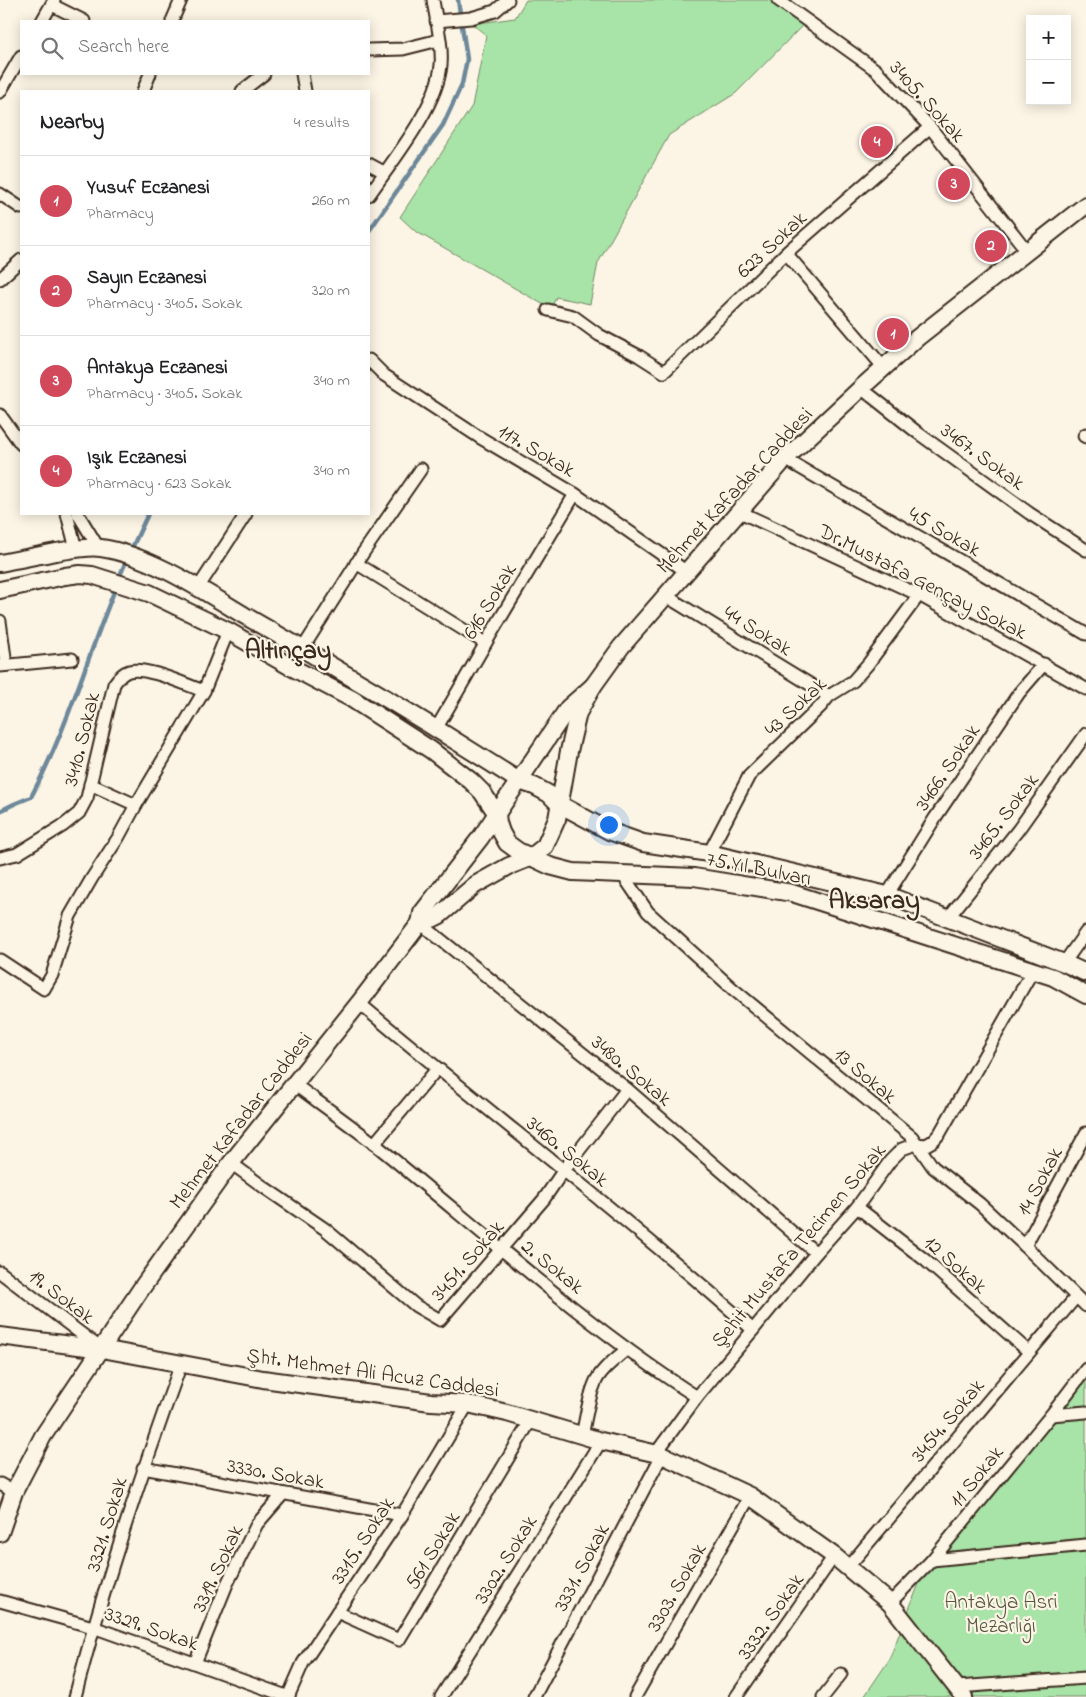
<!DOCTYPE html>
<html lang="en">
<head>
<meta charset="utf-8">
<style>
  :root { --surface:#fff; --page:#f2f2f2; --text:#202124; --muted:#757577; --line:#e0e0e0; --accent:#d1495b }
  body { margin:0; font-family:"Indie Flower",sans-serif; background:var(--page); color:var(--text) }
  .controls { position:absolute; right:15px; top:15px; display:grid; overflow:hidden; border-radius:0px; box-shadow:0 2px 12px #0003 }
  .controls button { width:45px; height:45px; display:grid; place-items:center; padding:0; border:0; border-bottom:1px solid var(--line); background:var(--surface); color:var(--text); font:25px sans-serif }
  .you { position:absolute; left:608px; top:824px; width:18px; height:18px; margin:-12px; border:4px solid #fff; border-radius:50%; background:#1a73e8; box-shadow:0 0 0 8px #1a73e833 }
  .badge { display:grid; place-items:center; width:32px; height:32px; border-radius:50%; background:var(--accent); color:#fff; font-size:16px; font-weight:700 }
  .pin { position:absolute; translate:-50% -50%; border:2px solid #fff; box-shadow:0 1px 5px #0006 }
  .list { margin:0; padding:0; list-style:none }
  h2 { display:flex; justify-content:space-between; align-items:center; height:65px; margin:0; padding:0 20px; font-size:21px }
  h2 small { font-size:16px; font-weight:400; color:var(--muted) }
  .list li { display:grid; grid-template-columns:32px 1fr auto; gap:15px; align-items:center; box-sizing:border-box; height:90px; padding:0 20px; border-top:1px solid var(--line) }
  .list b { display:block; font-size:19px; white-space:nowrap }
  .list p { margin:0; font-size:16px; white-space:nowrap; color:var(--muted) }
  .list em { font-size:16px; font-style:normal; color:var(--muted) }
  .icon { flex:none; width:28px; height:28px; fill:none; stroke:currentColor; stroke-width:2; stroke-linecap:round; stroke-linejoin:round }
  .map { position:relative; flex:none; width:1086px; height:1697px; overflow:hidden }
  .search { position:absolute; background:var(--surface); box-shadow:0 2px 12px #0003; left:20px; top:20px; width:350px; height:55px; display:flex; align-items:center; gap:12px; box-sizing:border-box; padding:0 18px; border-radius:0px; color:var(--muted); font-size:19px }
  .panel { position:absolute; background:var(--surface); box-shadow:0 2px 12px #0003; left:20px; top:90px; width:350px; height:425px; border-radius:0px }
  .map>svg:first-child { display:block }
  .green { fill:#a8e3a8; stroke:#728663 }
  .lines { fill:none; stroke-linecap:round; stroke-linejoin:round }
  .stream { stroke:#6d889a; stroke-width:4.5 }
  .street-casing { stroke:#3b2a1e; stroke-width:15 }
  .secondary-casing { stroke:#3b2a1e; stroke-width:20 }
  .street { stroke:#fcf5e5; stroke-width:11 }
  .secondary { stroke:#fcf5e5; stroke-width:16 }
  .labels { text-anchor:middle; stroke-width:4.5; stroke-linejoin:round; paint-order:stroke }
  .street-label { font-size:21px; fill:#3b2a1e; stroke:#fcf5e5 }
  .park-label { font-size:21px; fill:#565840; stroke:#fcf5e5 }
  .district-label { font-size:26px; font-weight:bold; fill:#3b2a1e; stroke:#fcf5e5 }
</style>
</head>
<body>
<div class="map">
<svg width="1086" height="1697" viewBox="0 0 1086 1697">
  <rect width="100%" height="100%" fill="#fcf5e5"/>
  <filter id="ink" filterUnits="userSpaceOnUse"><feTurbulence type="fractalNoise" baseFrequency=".02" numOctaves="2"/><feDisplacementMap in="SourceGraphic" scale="10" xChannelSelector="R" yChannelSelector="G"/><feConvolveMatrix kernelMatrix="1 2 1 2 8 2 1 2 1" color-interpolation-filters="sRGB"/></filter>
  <g filter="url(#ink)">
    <g class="green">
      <path d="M 526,0 L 769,0 L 803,25 L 736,93 L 669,135 L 598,263 L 590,304 L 556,297 L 551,309 L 415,231 L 400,217 L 472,106 L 486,35 L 472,24 L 515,18 Z"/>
      <path d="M 1086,1369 L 1086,1697 L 864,1697 L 889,1660 L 920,1581 Z"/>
    </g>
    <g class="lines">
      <g class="stream">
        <path d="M 369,231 L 443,125 L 462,84 L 467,59 L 458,0"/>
        <path d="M 130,552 L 148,514"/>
        <path d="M 118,580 L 127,559"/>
        <path d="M 0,811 L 14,804 L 31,797 C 67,730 87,657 116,587"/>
      </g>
      <defs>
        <g id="street">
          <path d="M 778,0 L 876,70 L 930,127 L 1027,251"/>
          <path d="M 52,5 L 84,21"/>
          <path d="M 42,21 L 54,0"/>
          <path d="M 172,21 L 181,0"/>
          <path d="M 436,21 L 471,18 L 495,11 L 508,0"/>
          <path d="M 369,50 L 403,49 L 439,40"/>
          <path d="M 302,74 L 305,91"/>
          <path d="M 143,91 L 150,74"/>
          <path d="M 242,91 L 264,74"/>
          <path d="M 0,92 L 21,56"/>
          <path d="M 369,164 L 384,172"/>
          <path d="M 0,194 L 21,208"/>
          <path d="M 369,195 C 393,160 437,107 441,65 C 443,44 436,21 433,0"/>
          <path d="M 786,253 L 884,368"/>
          <path d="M 0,279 L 21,260"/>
          <path d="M 548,310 L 573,316 L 599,335 L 639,356 L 664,372 L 786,253 L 930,127"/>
          <path d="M 369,360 L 384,375 L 479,437 L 575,494 L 687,572"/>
          <path d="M 861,388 L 918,433 L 1029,513 L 1086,550"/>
          <path d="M 0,415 L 21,444"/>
          <path d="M 1086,434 L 1084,436 L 1086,437"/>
          <path d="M 785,459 L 1086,634"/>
          <path d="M 740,512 L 919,595 L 1086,689"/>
          <path d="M 67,514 L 76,549"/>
          <path d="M 78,514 L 98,547"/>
          <path d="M 356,563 L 485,643"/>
          <path d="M 198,588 L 246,514"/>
          <path d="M 666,596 L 829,696"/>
          <path d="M 0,621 L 6,665"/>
          <path d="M 303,648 L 363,553 L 421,469"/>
          <path d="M 0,666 L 72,659"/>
          <path d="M 436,729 L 491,634 L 575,494"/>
          <path d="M 90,784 L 136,805"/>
          <path d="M 709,853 L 749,776 L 821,706 L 829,696 L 853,681 L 868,664 L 919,595"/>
          <path d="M 0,858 L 17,854 L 64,825 L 79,813 L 87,798 L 114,684 C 118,678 122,673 129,671 C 146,666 186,685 204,691 L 228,631"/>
          <path d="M 622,874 L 648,912 L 733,989 L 912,1137 L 933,1167 L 980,1204 L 1025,1246 L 1086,1306"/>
          <path d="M 887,895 L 935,818 L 1019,693 L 1044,664"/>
          <path d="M 948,918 L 1018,830 L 1086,734"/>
          <path d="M 420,923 L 627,1089 L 816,1253"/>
          <path d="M 0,960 L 44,989 L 52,975 L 70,916 L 92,878 L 118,838 L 136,805 L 204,691"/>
          <path d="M 1064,963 L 1086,932"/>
          <path d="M 359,1003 C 489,1113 626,1216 753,1330"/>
          <path d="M 294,1084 C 321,1104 349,1124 376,1145 C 482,1231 583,1324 697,1397"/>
          <path d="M 374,1144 L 437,1069"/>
          <path d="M 231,1163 L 265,1188 L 325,1229 L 416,1306 L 440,1320 L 544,1199 L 563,1171 L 627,1089"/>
          <path d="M 857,1207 L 925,1260 L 1029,1352"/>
          <path d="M 1025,1246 L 1086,1133"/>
          <path d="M 0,1272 L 100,1348"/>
          <path d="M 1051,1415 L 1086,1412"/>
          <path d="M 582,1436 C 586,1418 588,1399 595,1383 C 601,1369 616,1359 627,1349"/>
          <path d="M 656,1453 L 697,1397 L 753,1330 L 816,1253 L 857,1207 L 890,1161 L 902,1149 L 916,1144 L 926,1145 L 933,1141 L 940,1133 L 1033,970"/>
          <path d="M 143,1468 L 402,1515"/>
          <path d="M 0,1484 L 14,1492"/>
          <path d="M 932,1560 L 1086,1545"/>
          <path d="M 848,1567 L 1076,1297"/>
          <path d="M 0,1601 L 93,1627 L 289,1697"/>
          <path d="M 890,1603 L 932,1560 L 1051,1415 L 1086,1369"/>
          <path d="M 337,1612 L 399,1640 L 531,1420"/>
          <path d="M 195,1663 L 227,1584 L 257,1524 L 283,1494"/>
          <path d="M 957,1687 L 1086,1678"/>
          <path d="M 75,1697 C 104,1584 141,1474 181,1364"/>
          <path d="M 288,1697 L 303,1663 L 402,1515 L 468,1404"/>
          <path d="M 441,1697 L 601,1441"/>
          <path d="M 534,1697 L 662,1455"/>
          <path d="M 635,1697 L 750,1496"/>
          <path d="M 736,1697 L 834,1556"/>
          <path d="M 823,1697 L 841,1674"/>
        </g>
        <g id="secondary">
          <path d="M 0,563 C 19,559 37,556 56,552 C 71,550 86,546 101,548 C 150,555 205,592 247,617 C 339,669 430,724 519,781 L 534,786 L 549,794 L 559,804 L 609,831 L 643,843 L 709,853 L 887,895 L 1064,963 L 1086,973"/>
          <path d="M 0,590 L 65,576 L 80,574 L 92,575 L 149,593 L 228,631 L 291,667 L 352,699 L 431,750 L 471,781 L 482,792 L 497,814 L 498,823 L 501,832 L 507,843 L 518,851 L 550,866 L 573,872 L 694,877 L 792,893 L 1053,977 L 1086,995"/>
          <path d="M 420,923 L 432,919 L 440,915 L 475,885 L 509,866 L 530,858 L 545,846 L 557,819 L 569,751 L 578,713 L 593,686 L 621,647 L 785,459 L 861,388 L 917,338 L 1086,205"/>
          <path d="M 0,1336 L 102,1349 L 263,1379 L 431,1402 L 468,1404 L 507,1413 L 601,1441 L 662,1455 L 750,1496 L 834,1556 L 890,1603 L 964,1697"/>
          <path d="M 0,1533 L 14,1492 L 43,1436 L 141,1289 L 231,1163 L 359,1003 L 420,923 L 422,913 L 481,837 L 568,708 L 593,686"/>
        </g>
      </defs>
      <use href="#street" class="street-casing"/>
      <use href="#secondary" class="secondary-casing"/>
      <use href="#street" class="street"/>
      <use href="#secondary" class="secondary"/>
    </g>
  </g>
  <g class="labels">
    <g class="street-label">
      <text transform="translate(928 101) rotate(48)" y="7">3405. Sokak</text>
      <text transform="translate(771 244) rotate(-43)" y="7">623 Sokak</text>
      <text transform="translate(537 450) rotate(30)" y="7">117. Sokak</text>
      <text transform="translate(983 456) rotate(36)" y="7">3467. Sokak</text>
      <text transform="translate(734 490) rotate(-47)" y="7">Mehmet Kafadar Caddesi</text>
      <text transform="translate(945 531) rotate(30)" y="7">45 Sokak</text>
      <text transform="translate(923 581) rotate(27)" y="7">Dr.Mustafa Gençay Sokak</text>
      <text transform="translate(489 601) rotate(-59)" y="7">616 Sokak</text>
      <text transform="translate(758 630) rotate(32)" y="7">44 Sokak</text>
      <text transform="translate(795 706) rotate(-43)" y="7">43 Sokak</text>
      <text transform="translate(81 739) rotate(-76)" y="7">3410. Sokak</text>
      <text transform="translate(947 767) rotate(-56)" y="7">3466. Sokak</text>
      <text transform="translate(1003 816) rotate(-53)" y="7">3465. Sokak</text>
      <text transform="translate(759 868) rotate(11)" y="7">75.Yıl Bulvarı</text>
      <text transform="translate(632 1070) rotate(40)" y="7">3480. Sokak</text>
      <text transform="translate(866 1075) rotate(40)" y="7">13 Sokak</text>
      <text transform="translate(240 1120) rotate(-52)" y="7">Mehmet Kafadar Caddesi</text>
      <text transform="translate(568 1151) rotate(39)" y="7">3460. Sokak</text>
      <text transform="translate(1039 1181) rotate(-62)" y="7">14 Sokak</text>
      <text transform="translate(798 1245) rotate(-50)" y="7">Şehit Mustafa Tecimen Sokak</text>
      <text transform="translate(467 1260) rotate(-49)" y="7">3451. Sokak</text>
      <text transform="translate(956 1264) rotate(41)" y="7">12 Sokak</text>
      <text transform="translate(553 1266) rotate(39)" y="7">2. Sokak</text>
      <text transform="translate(62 1296) rotate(37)" y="7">19. Sokak</text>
      <text transform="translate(373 1372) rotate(8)" y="7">Şht. Mehmet Ali Acuz Caddesi</text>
      <text transform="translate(947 1420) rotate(-50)" y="7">3454. Sokak</text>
      <text transform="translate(276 1473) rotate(10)" y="7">3330. Sokak</text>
      <text transform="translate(976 1476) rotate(-51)" y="7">11 Sokak</text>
      <text transform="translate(106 1524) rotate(-73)" y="7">3321. Sokak</text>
      <text transform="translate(362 1540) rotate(-57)" y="7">3315. Sokak</text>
      <text transform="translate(432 1550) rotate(-59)" y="7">561 Sokak</text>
      <text transform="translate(505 1559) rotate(-58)" y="7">3302. Sokak</text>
      <text transform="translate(581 1567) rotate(-62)" y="7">3331. Sokak</text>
      <text transform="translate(217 1568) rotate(-65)" y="7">3319. Sokak</text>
      <text transform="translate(676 1587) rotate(-60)" y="7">3303. Sokak</text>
      <text transform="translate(770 1616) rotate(-55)" y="7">3332. Sokak</text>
      <text transform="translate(152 1628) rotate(19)" y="7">3329. Sokak</text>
    </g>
    <g class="park-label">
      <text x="1001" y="1608">Antakya Asri<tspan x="1001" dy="24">Mezarlığı</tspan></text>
    </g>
    <g class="district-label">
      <text x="288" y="658">Altınçay</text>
      <text x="874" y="908">Aksaray</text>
    </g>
  </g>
</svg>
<div class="controls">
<button>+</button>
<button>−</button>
</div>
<div class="you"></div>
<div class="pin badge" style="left:893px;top:334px">1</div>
<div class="pin badge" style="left:991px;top:246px">2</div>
<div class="pin badge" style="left:954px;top:184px">3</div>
<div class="pin badge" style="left:877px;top:142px">4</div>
<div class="search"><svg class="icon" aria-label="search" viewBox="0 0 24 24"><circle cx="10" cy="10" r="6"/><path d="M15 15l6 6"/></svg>Search here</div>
<section class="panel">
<h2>Nearby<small>4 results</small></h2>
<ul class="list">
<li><span class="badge">1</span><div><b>Yusuf Eczanesi</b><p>Pharmacy</p></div><em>260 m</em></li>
<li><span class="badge">2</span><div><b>Sayın Eczanesi</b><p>Pharmacy · 3405. Sokak</p></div><em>320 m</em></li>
<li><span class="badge">3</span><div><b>Antakya Eczanesi</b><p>Pharmacy · 3405. Sokak</p></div><em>340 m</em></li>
<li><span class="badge">4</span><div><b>Işık Eczanesi</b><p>Pharmacy · 623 Sokak</p></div><em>340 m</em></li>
</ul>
</section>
</div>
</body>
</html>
